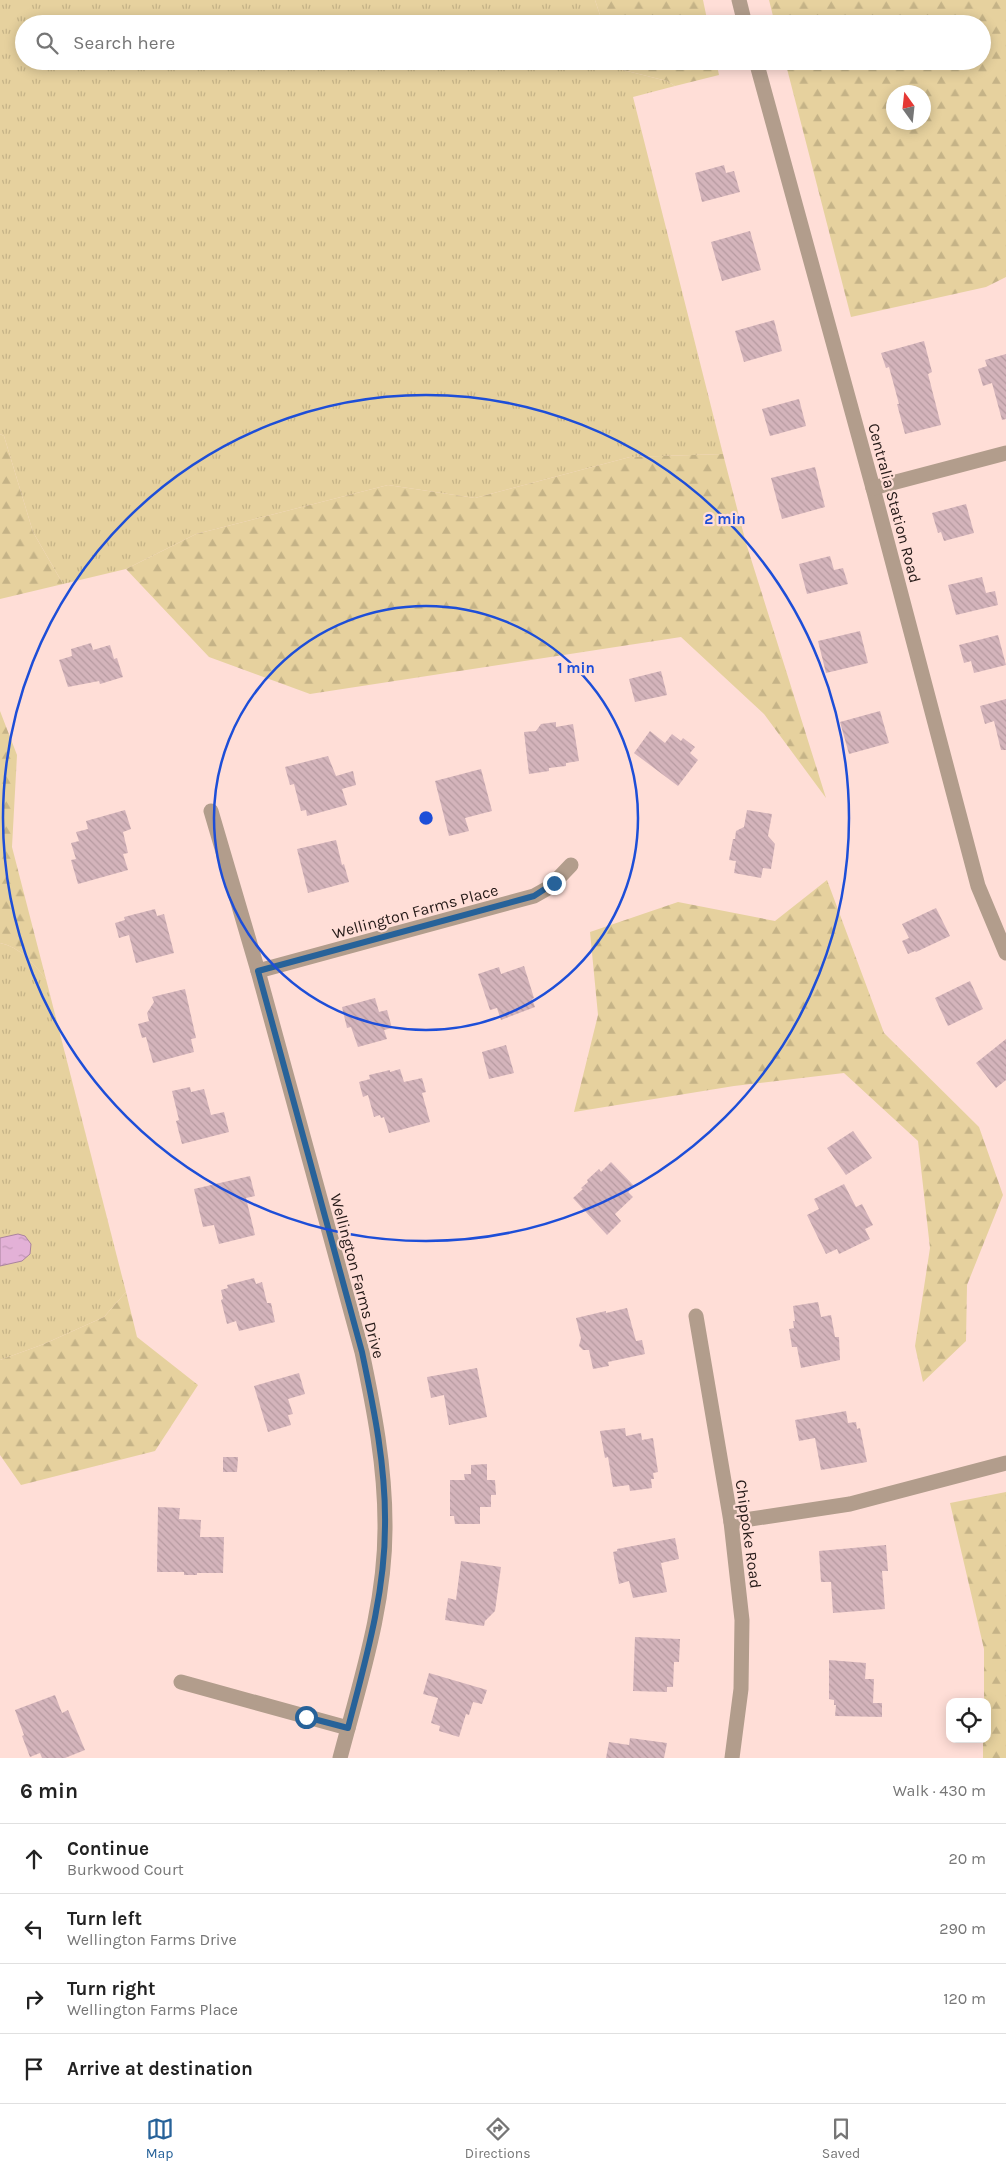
<!DOCTYPE html>
<html lang="en">
<head>
<meta charset="utf-8">
<style>
  :root { --surface:#fff; --page:#f6f6f6; --text:#222; --muted:#767676; --line:#e0e0e0; --accent:#276299 }
  body { margin:0; font-family:Karla,sans-serif; background:var(--page); color:var(--text) }
  .controls { position:absolute; right:15px; bottom:15px; display:grid; overflow:hidden; border-radius:10px; box-shadow:0 2px 12px #0003 }
  .controls button { width:45px; height:45px; display:grid; place-items:center; padding:0; border:0; border-bottom:1px solid var(--line); background:var(--surface); color:var(--text); font:25px sans-serif }
  .compass { position:absolute; left:886px; top:85px; width:45px; height:45px; border-radius:50%; background:var(--surface); box-shadow:0 2px 12px #0003; rotate:345deg }
  .stop { position:absolute; width:15px; height:15px; margin:-11px; border:4px solid #276299; border-radius:50%; background:#fff }
  .stop.end { background:#276299; border-color:#fff; box-shadow:0 1px 5px #0008 }
  .list { margin:0; padding:0; list-style:none }
  h2 { display:flex; justify-content:space-between; align-items:center; height:65px; margin:0; padding:0 20px; font-size:21px }
  h2 small { font-size:16px; font-weight:400; color:var(--muted) }
  .list li { display:grid; grid-template-columns:32px 1fr auto; gap:15px; align-items:center; box-sizing:border-box; height:70px; padding:0 20px; border-top:1px solid var(--line) }
  .list b { display:block; font-size:19px; white-space:nowrap }
  .list p { margin:0; font-size:16px; white-space:nowrap; color:var(--muted) }
  .list em { font-size:16px; font-style:normal; color:var(--muted) }
  .icon { flex:none; width:28px; height:28px; fill:none; stroke:currentColor; stroke-width:2; stroke-linecap:round; stroke-linejoin:round }
  .map { position:relative; flex:none; width:1006px; height:1758px; overflow:hidden }
  .search { position:absolute; background:var(--surface); box-shadow:0 2px 12px #0003; left:15px; right:15px; top:15px; height:55px; display:flex; align-items:center; gap:12px; box-sizing:border-box; padding:0 18px; border-radius:28px; color:var(--muted); font-size:19px }
  .sheet { height:345px; background:var(--surface) }
  nav { display:flex; justify-content:space-around; align-items:center; box-sizing:border-box; height:70px; border-top:1px solid var(--line); background:var(--surface); font-size:14px; color:var(--muted) }
  nav a { display:grid; justify-items:center; gap:2px }
  nav .on { color:var(--accent) }
  .map>svg:first-child { display:block }
  .grass { fill:url(#grass-tufts) }
  .forest { fill:url(#forest-firs); fill-rule:evenodd }
  .water { fill:url(#water-ripples); stroke:#aa839d }
  .building { fill:url(#building-back-hatch) }
  .lines { fill:none; stroke-linecap:round; stroke-linejoin:round }
  .minor { stroke:#b29d8c; stroke-width:15 }
  .route { stroke:#276299; stroke-width:6 }
  .ring { fill:none; stroke:#1d4ed8; stroke-width:2.5 }
  .labels { text-anchor:middle; stroke-width:4.5; stroke-linejoin:round; paint-order:stroke }
  .street-label { font-size:16px; fill:#241917; stroke:#ffded7 }
  .centre { fill:#1d4ed8; stroke:#ffded7; stroke-width:2.5 }
  .ring-label { font-size:15px; text-anchor:middle; font-weight:bold; fill:#1d4ed8; stroke:#ffded7; stroke-width:4.5; stroke-linejoin:round; paint-order:stroke }
</style>
</head>
<body>
<div class="map">
<svg width="1006" height="1758" viewBox="0 0 1006 1758">
  <defs>
    <pattern id="grass-tufts" width="24" height="20" patternUnits="userSpaceOnUse" patternTransform="scale(1.25)"><rect width="24" height="20" fill="#e6d19e"/><path d="M3 7l-1-3M5 7V3M7 7l1-3M15 17l-1-3M17 17v-4M19 17l1-3" fill="none" stroke="#c5b387"/></pattern>
    <pattern id="forest-firs" width="22" height="20" patternUnits="userSpaceOnUse" patternTransform="scale(1.25)"><rect width="22" height="20" fill="#e6d19e"/><path d="M5 1l3.5 6h-7zM16 11l3.5 6h-7z" fill="#c5b387"/></pattern>
    <pattern id="water-ripples" width="26" height="14" patternUnits="userSpaceOnUse" patternTransform="scale(1.25)"><rect width="26" height="14" fill="#e3b1d7"/><path d="M2 4q2-2 4 0t4 0M15 11q2-2 4 0t4 0" fill="none" stroke="#c398b8"/></pattern>
    <pattern id="building-back-hatch" width="6" height="6" patternUnits="userSpaceOnUse" patternTransform="scale(1.25)"><rect width="6" height="6" fill="#d4b4bb"/><path d="M-1 5l2 2M0 0l6 6M5-1l2 2" fill="none" stroke="#b69aa0"/></pattern>
  </defs>
  <rect width="100%" height="100%" fill="#ffded7"/>
  <g class="grass">
    <path d="M 0,0 L 595,0 L 603,24 L 24,24 L 24,61 L 616,61 L 619,69 L 667,81 L 675,86 L 633,97 L 723,454 L 630,457 L 475,498 L 388,485 L 196,534 L 126,569 L 63,584 L 33,532 L 4,436 L 0,434 Z"/>
    <path d="M 0,943 C 20,947 33,963 46,979 L 126,1292 L 104,1317 L 44,1344 L 0,1360 Z"/>
  </g>
  <g class="forest">
    <path d="M 595,0 L 703,0 L 708,24 L 603,24 Z"/>
    <path d="M 769,0 L 1006,0 L 1006,277 L 986,287 L 851,317 L 785,61 L 982,61 L 982,24 L 775,24 ZM 894,92 L 924,92 L 924,122 L 894,122 Z"/>
    <path d="M 616,61 L 716,61 L 719,75 L 675,86 L 667,81 L 619,69 Z"/>
    <path d="M 0,434 L 4,436 L 33,532 L 63,584 L 0,599 Z"/>
    <path d="M 723,454 L 746,543 L 826,798 L 764,714 L 681,637 L 310,694 L 209,657 L 126,569 L 196,534 L 388,485 L 475,498 L 630,457 Z"/>
    <path d="M 0,711 L 17,755 L 12,847 L 46,979 C 33,963 20,947 0,943 Z"/>
    <path d="M 827,880 L 884,1033 L 979,1127 L 1003,1195 L 967,1285 L 966,1341 L 923,1382 L 915,1346 L 930,1248 L 918,1141 L 844,1073 L 734,1086 L 574,1112 L 598,1015 L 590,932 L 678,902 L 775,921 Z"/>
    <path d="M 126,1292 L 137,1337 L 198,1385 L 155,1451 L 21,1485 L 0,1455 L 0,1360 L 44,1344 L 104,1317 Z"/>
    <path d="M 1006,1492 L 1006,1758 L 983,1758 L 983,1739 L 987,1739 L 987,1702 L 984,1702 L 984,1649 L 950,1503 Z"/>
  </g>
  <path class="water" d="M 18,1234 L 25,1236 L 31,1244 L 30,1254 L 22,1261 L 0,1266 L 0,1238 Z"/>
  <g class="building">
    <path d="M 724,165 L 726,173 L 734,171 L 740,192 L 702,202 L 695,173 Z"/>
    <path d="M 750,231 L 761,270 L 722,281 L 711,242 Z"/>
    <path d="M 774,320 L 782,351 L 744,362 L 735,331 Z"/>
    <path d="M 924,341 L 932,372 L 928,374 L 941,425 L 905,434 L 897,404 L 899,404 L 889,367 L 886,368 L 881,353 Z"/>
    <path d="M 1006,354 L 1006,419 L 1002,420 L 992,383 L 983,386 L 978,369 L 987,366 L 985,360 Z"/>
    <path d="M 799,399 L 806,426 L 770,436 L 762,409 Z"/>
    <path d="M 815,467 L 825,507 L 782,519 L 771,478 Z"/>
    <path d="M 966,504 L 974,533 L 944,541 L 941,532 L 938,533 L 932,513 Z"/>
    <path d="M 830,556 L 834,570 L 843,568 L 848,584 L 807,594 L 799,564 Z"/>
    <path d="M 982,577 L 986,593 L 995,591 L 998,605 L 956,615 L 948,585 Z"/>
    <path d="M 860,631 L 868,663 L 826,673 L 818,641 Z"/>
    <path d="M 998,635 L 1006,665 L 974,673 L 971,661 L 964,663 L 959,645 Z"/>
    <path d="M 91,643 L 93,650 L 110,645 L 114,659 L 117,658 L 123,677 L 100,684 L 99,681 L 68,687 L 59,660 L 72,656 L 71,649 Z"/>
    <path d="M 661,671 L 667,695 L 635,702 L 629,679 Z"/>
    <path d="M 1006,699 L 1006,750 L 1001,750 L 994,721 L 985,724 L 980,706 Z"/>
    <path d="M 880,711 L 889,743 L 849,754 L 840,722 Z"/>
    <path d="M 556,722 L 556,727 L 573,724 L 579,761 L 566,763 L 566,766 L 549,768 L 549,771 L 529,774 L 524,732 L 536,731 L 541,724 Z"/>
    <path d="M 650,731 L 665,743 L 672,734 L 681,741 L 683,738 L 695,747 L 690,753 L 698,760 L 678,786 L 634,753 Z"/>
    <path d="M 328,756 L 336,776 L 353,771 L 356,785 L 342,789 L 347,805 L 307,816 L 306,810 L 301,811 L 294,784 L 290,785 L 285,767 Z"/>
    <path d="M 481,769 L 492,811 L 465,818 L 469,831 L 449,836 L 435,781 Z"/>
    <path d="M 125,810 L 131,829 L 123,832 L 128,853 L 123,854 L 128,870 L 78,884 L 71,860 L 76,859 L 71,843 L 79,841 L 76,832 L 88,829 L 86,821 Z"/>
    <path d="M 747,810 L 772,814 L 768,836 L 775,844 L 771,869 L 763,868 L 761,878 L 734,873 L 736,861 L 729,860 L 733,839 L 735,839 L 736,831 L 744,827 Z"/>
    <path d="M 336,840 L 342,865 L 344,864 L 349,882 L 308,893 L 297,849 Z"/>
    <path d="M 936,908 L 950,936 L 916,952 L 915,951 L 908,954 L 902,941 L 909,938 L 902,924 Z"/>
    <path d="M 155,909 L 157,916 L 164,914 L 174,953 L 136,963 L 129,935 L 119,938 L 115,923 L 125,920 L 124,917 Z"/>
    <path d="M 524,966 L 534,998 L 532,999 L 535,1007 L 501,1020 L 497,1008 L 490,1010 L 478,974 L 499,967 L 501,974 Z"/>
    <path d="M 970,981 L 983,1009 L 948,1026 L 935,998 Z"/>
    <path d="M 185,989 L 196,1038 L 191,1039 L 194,1052 L 153,1063 L 146,1037 L 142,1038 L 138,1024 L 149,1021 L 147,1013 L 154,1002 L 152,997 Z"/>
    <path d="M 375,998 L 379,1012 L 387,1010 L 392,1028 L 384,1030 L 387,1039 L 358,1047 L 351,1027 L 347,1028 L 342,1007 Z"/>
    <path d="M 1006,1039 L 1006,1080 L 996,1088 L 976,1063 Z"/>
    <path d="M 506,1045 L 514,1073 L 489,1079 L 482,1052 Z"/>
    <path d="M 400,1069 L 404,1082 L 422,1078 L 426,1092 L 422,1093 L 430,1122 L 389,1133 L 384,1117 L 381,1118 L 380,1115 L 374,1117 L 368,1095 L 363,1097 L 359,1082 L 370,1079 L 369,1075 L 390,1070 L 390,1072 Z"/>
    <path d="M 190,1087 L 191,1092 L 204,1089 L 211,1115 L 224,1112 L 229,1132 L 182,1144 L 176,1121 L 179,1120 L 172,1091 Z"/>
    <path d="M 853,1131 L 872,1158 L 846,1175 L 827,1148 Z"/>
    <path d="M 611,1162 L 634,1186 L 628,1192 L 633,1197 L 615,1214 L 621,1221 L 607,1235 L 573,1198 L 583,1189 L 581,1188 L 588,1182 L 587,1180 L 599,1169 L 601,1172 Z"/>
    <path d="M 250,1176 L 255,1196 L 246,1198 L 255,1235 L 219,1244 L 214,1225 L 203,1227 L 194,1189 Z"/>
    <path d="M 844,1184 L 856,1207 L 862,1204 L 873,1225 L 865,1229 L 870,1239 L 839,1254 L 837,1249 L 826,1254 L 807,1215 L 819,1209 L 814,1199 Z"/>
    <path d="M 254,1278 L 256,1284 L 262,1282 L 267,1303 L 271,1303 L 275,1322 L 239,1331 L 236,1321 L 227,1324 L 221,1300 L 223,1299 L 221,1290 L 228,1288 L 227,1285 Z"/>
    <path d="M 818,1302 L 821,1317 L 831,1315 L 835,1337 L 839,1337 L 840,1360 L 801,1368 L 797,1347 L 792,1347 L 789,1329 L 794,1328 L 793,1321 L 795,1321 L 793,1306 Z"/>
    <path d="M 627,1308 L 636,1341 L 642,1340 L 645,1354 L 608,1362 L 609,1366 L 593,1369 L 589,1350 L 583,1350 L 579,1346 L 581,1338 L 576,1318 L 606,1311 L 606,1313 Z"/>
    <path d="M 477,1368 L 487,1417 L 449,1425 L 444,1395 L 431,1398 L 427,1377 Z"/>
    <path d="M 299,1373 L 305,1394 L 288,1399 L 293,1414 L 288,1415 L 291,1425 L 268,1432 L 254,1386 Z"/>
    <path d="M 846,1411 L 848,1423 L 856,1422 L 857,1429 L 860,1428 L 867,1462 L 821,1470 L 815,1438 L 799,1441 L 795,1420 Z"/>
    <path d="M 625,1428 L 626,1436 L 641,1433 L 642,1440 L 653,1438 L 658,1472 L 653,1473 L 654,1479 L 651,1479 L 652,1488 L 630,1491 L 629,1485 L 613,1487 L 608,1457 L 605,1458 L 600,1431 Z"/>
    <path d="M 223,1457 L 238,1457 L 237,1472 L 223,1472 Z"/>
    <path d="M 487,1464 L 487,1480 L 495,1480 L 496,1495 L 491,1495 L 491,1507 L 480,1507 L 480,1524 L 455,1524 L 454,1516 L 450,1516 L 450,1480 L 465,1480 L 464,1474 L 471,1474 L 471,1465 Z"/>
    <path d="M 158,1507 L 180,1508 L 179,1519 L 201,1520 L 200,1537 L 224,1537 L 223,1573 L 197,1573 L 197,1575 L 184,1575 L 184,1572 L 157,1572 Z"/>
    <path d="M 675,1538 L 679,1559 L 661,1563 L 667,1592 L 633,1598 L 629,1581 L 619,1584 L 613,1552 L 617,1551 L 617,1549 Z"/>
    <path d="M 886,1545 L 888,1571 L 882,1571 L 885,1609 L 833,1613 L 831,1582 L 821,1582 L 819,1551 Z"/>
    <path d="M 461,1561 L 501,1567 L 495,1611 L 485,1621 L 484,1626 L 445,1620 L 448,1598 L 456,1600 Z"/>
    <path d="M 635,1637 L 680,1639 L 679,1662 L 674,1662 L 673,1687 L 667,1687 L 667,1692 L 633,1691 Z"/>
    <path d="M 829,1660 L 866,1663 L 865,1679 L 874,1679 L 873,1703 L 882,1703 L 882,1717 L 835,1716 L 836,1705 L 834,1705 L 834,1700 L 829,1699 Z"/>
    <path d="M 429,1673 L 487,1690 L 482,1704 L 473,1702 L 469,1715 L 466,1714 L 459,1737 L 439,1731 L 440,1726 L 431,1723 L 438,1698 L 423,1694 Z"/>
    <path d="M 55,1695 L 62,1713 L 68,1710 L 85,1750 L 65,1758 L 42,1758 L 40,1753 L 30,1757 L 22,1736 L 24,1735 L 15,1710 Z"/>
    <path d="M 630,1738 L 667,1743 L 664,1758 L 606,1758 L 609,1742 L 629,1745 Z"/>
  </g>
  <g class="lines">
    <g class="minor">
      <path d="M 739,0 L 745,24"/>
      <path d="M 756,61 L 873,488 L 978,886 L 1006,953"/>
      <path d="M 873,488 L 1006,453"/>
      <path d="M 211,811 L 258,971 L 362,1352 C 374,1409 385,1466 385,1524 C 386,1604 360,1682 340,1758"/>
      <path d="M 258,971 L 534,896 L 550,887 L 571,865"/>
      <path d="M 696,1316 L 731,1522 L 742,1620 L 741,1689 L 732,1758"/>
      <path d="M 731,1522 L 850,1504 L 1006,1463"/>
      <path d="M 181,1682 L 348,1728"/>
    </g>
  </g>
  <g class="lines">
    <path class="route" d="M 306,1717 L 348,1728 C 365,1662 385,1594 385,1526 C 386,1467 374,1409 362,1352 L 258,971 L 534,896 L 554,883"/>
  </g>
  <g class="ring">
    <circle cx="426" cy="818" r="212"/>
    <circle cx="426" cy="818" r="423"/>
  </g>
  <g class="labels">
    <g class="street-label">
      <text transform="translate(895 503) rotate(75)" y="6">Centralia Station Road</text>
      <text transform="translate(415 911) rotate(-15)" y="6">Wellington Farms Place</text>
      <text transform="translate(358 1276) rotate(75)" y="6">Wellington Farms Drive</text>
      <text transform="translate(749 1534) rotate(82)" y="6">Chippoke Road</text>
    </g>
  </g>
  <circle cx="426" cy="818" r="8" class="centre"/>
  <g class="ring-label">
    <text x="725" y="524">2 min</text>
    <text x="576" y="673">1 min</text>
  </g>
</svg>
<div class="controls">
<button><svg class="icon" aria-label="locate" viewBox="0 0 24 24"><circle cx="12" cy="12" r="6"/><path d="M12 2v4M12 18v4M2 12h4M18 12h4"/></svg></button>
</div>
<svg class="compass" viewBox="-18 -18 36 36"><path d="M0-13l5 13h-10z" fill="#e53935"/><path d="M0 13l5-13h-10z" fill="#767676"/></svg>
<div class="stop" style="left:306px;top:1717px"></div>
<div class="stop end" style="left:554px;top:883px"></div>
<div class="search"><svg class="icon" aria-label="search" viewBox="0 0 24 24"><circle cx="10" cy="10" r="6"/><path d="M15 15l6 6"/></svg>Search here</div>
</div>
<section class="sheet">
<h2>6 min<small>Walk · 430 m</small></h2>
<ul class="list">
<li><svg class="icon" aria-label="ahead" viewBox="0 0 24 24"><path d="M12 20V5M6 11l6-6 6 6"/></svg><div><b>Continue</b><p>Burkwood Court</p></div><em>20 m</em></li>
<li><svg class="icon" aria-label="left" viewBox="0 0 24 24"><path d="M17 20v-9H6M10 6l-5 5 5 5"/></svg><div><b>Turn left</b><p>Wellington Farms Drive</p></div><em>290 m</em></li>
<li><svg class="icon" aria-label="right" viewBox="0 0 24 24"><path d="M7 20v-9h11M14 6l5 5-5 5"/></svg><div><b>Turn right</b><p>Wellington Farms Place</p></div><em>120 m</em></li>
<li><svg class="icon" aria-label="arrive" viewBox="0 0 24 24"><path d="M6 21V4h12l-3 4 3 4H6"/></svg><div><b>Arrive at destination</b></div></li>
</ul>
</section>
<nav>
<a class="on"><svg class="icon" aria-label="map" viewBox="0 0 24 24"><path d="M3 6l6-2 6 2 6-2v14l-6 2-6-2-6 2zM9 4v14M15 6v14"/></svg>Map</a>
<a><svg class="icon" aria-label="directions" viewBox="0 0 24 24"><path d="M12 3l9 9-9 9-9-9zM9 14v-3h6M13 9l2 2-2 2"/></svg>Directions</a>
<a><svg class="icon" aria-label="saved" viewBox="0 0 24 24"><path d="M7 4h10v16l-5-4-5 4z"/></svg>Saved</a>
</nav>
</body>
</html>
